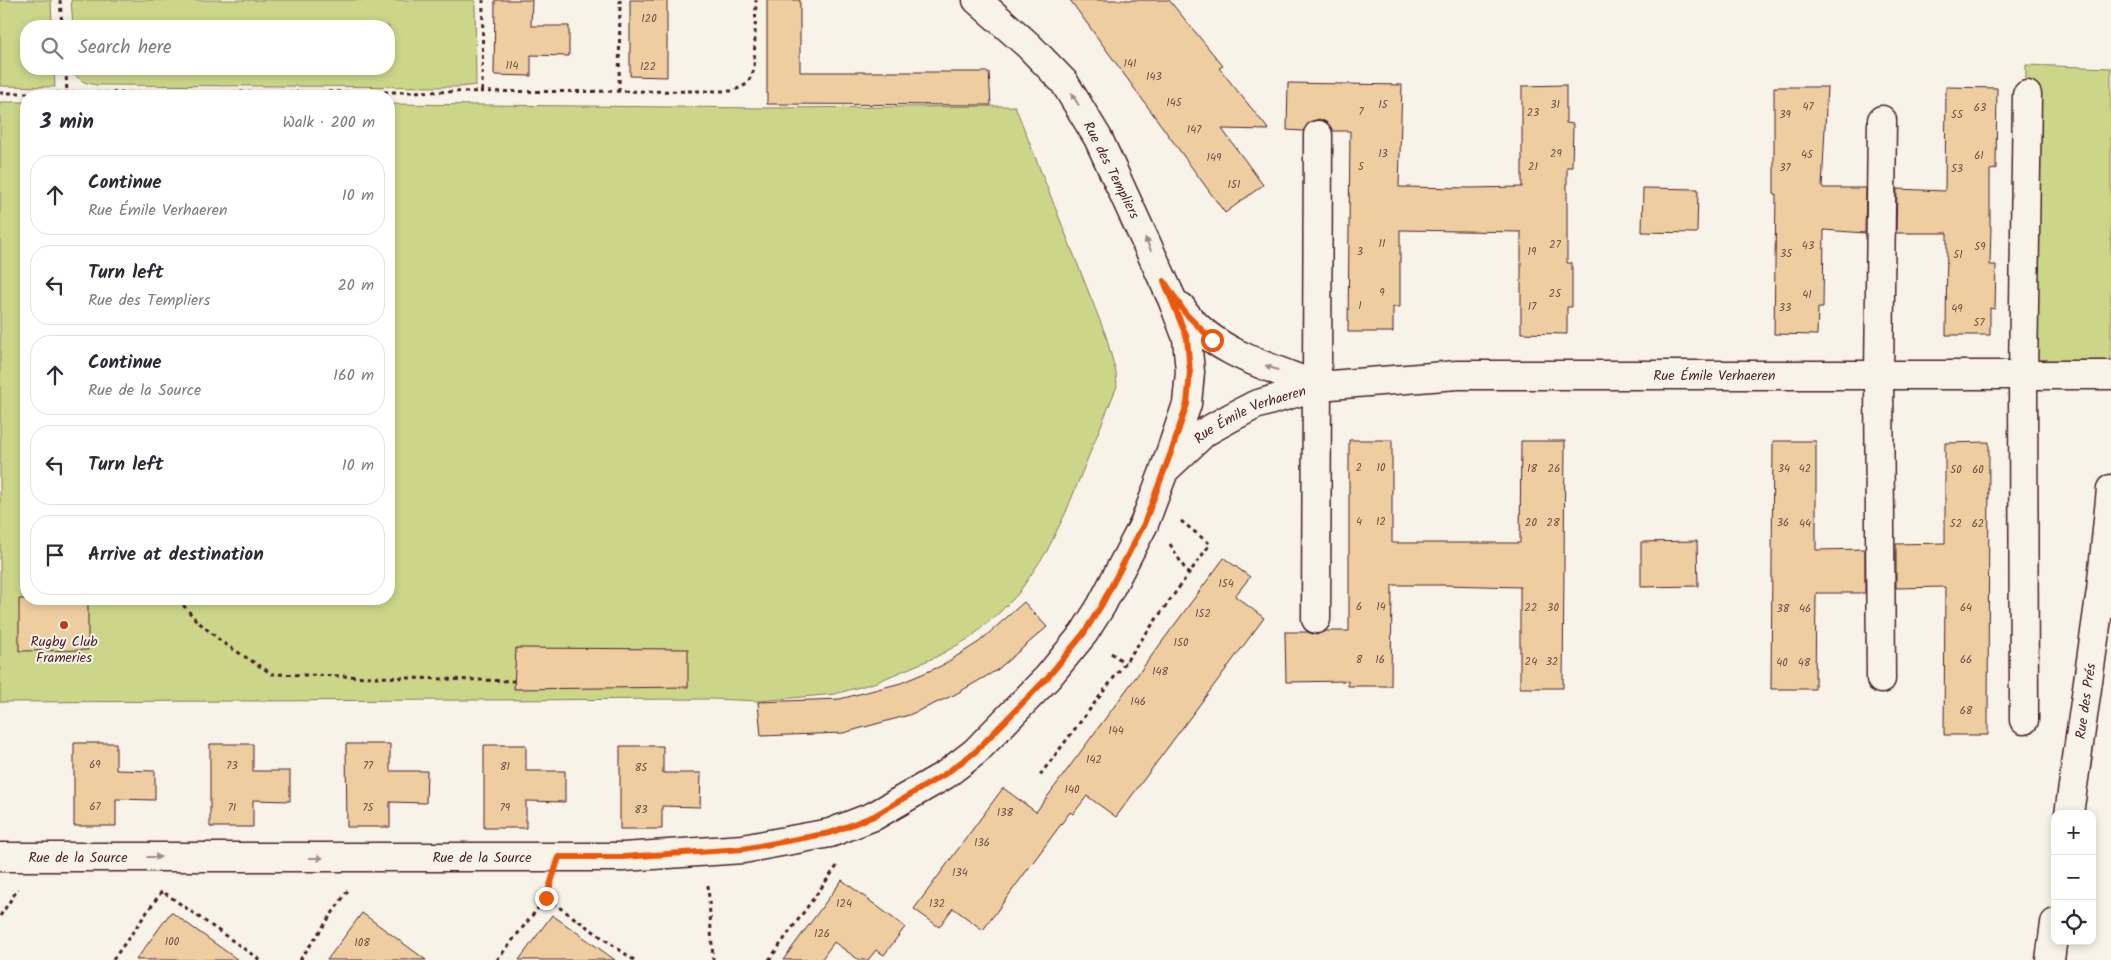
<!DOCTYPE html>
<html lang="en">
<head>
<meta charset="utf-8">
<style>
  :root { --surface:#fff; --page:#f7f7f7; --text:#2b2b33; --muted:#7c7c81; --line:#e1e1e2 }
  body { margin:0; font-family:Kalam,sans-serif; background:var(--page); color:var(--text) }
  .controls { position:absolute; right:15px; bottom:15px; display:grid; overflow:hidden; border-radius:10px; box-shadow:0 2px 8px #0003 }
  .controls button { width:45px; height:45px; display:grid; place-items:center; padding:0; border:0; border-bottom:1px solid var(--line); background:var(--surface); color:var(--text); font:25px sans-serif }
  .stop { position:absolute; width:15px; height:15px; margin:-11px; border:4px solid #ea580c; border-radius:50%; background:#fff }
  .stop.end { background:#ea580c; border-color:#fff; box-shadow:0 1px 5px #0008 }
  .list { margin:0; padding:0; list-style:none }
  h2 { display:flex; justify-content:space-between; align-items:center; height:65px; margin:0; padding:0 20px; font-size:21px }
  h2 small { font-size:16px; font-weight:400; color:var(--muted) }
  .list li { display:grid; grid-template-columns:32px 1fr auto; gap:15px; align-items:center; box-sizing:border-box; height:80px; margin:0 10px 10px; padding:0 10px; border:1px solid var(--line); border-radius:20px }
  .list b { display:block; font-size:19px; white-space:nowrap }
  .list p { margin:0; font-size:16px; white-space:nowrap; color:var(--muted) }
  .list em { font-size:16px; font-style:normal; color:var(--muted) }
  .icon { flex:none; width:28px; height:28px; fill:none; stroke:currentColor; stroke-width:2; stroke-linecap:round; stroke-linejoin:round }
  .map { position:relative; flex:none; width:2111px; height:960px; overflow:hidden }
  .search { position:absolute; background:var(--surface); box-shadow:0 2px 8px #0003; left:20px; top:20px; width:375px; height:55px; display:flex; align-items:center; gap:12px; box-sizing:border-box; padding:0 18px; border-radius:20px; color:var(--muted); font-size:19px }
  .panel { position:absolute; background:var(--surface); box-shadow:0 2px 8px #0003; left:20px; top:90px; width:375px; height:515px; border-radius:20px }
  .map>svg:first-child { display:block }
  .green { fill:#cbd689; stroke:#8a7a5a }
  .building { fill:#eecea0; stroke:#4a1f2b }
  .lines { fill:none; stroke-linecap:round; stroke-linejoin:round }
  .minor-casing { stroke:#4a1f2b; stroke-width:31 }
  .path { stroke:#4a1f2b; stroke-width:3; stroke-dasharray:4 4; stroke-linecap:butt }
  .minor { stroke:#f7f3e8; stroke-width:28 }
  .oneway { fill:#a0898a }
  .route { stroke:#ea580c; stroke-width:6 }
  .poi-dot { fill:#c8321e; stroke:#f7f3e8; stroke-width:2 }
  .labels { text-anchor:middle; stroke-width:4; stroke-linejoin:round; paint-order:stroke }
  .number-label { font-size:11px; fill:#734b48 }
  .street-label { font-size:14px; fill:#4a1f2b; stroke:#f7f3e8 }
  .poi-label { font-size:14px; fill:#4a1f2b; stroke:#f7f3e8 }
</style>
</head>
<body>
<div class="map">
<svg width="2111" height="960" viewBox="0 0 2111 960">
  <rect width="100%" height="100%" fill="#f7f3e8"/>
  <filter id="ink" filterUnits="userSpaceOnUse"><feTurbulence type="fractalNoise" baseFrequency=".02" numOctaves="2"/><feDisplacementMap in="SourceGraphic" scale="10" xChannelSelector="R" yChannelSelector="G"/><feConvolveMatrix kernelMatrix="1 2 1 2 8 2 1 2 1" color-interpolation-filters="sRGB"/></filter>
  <g filter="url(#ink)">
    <g class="green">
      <path d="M 0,0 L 51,0 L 52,26 L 26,26 L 26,69 L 54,69 L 55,87 L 0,86 Z"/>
      <path d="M 71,0 L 475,0 L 476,85 L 460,87 L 96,85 L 84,82 L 76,76 L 75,69 L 389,69 L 389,26 L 73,26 Z"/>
      <path d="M 2026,65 L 2111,68 L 2111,375 L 2023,375 Z"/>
      <path d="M 0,102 L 26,102 L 26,599 L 389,599 L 389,104 L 767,108 L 1015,106 L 1106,336 L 1116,373 L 1117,386 L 1066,512 L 1047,551 L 1018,594 L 998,614 L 970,638 L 936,657 L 874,683 L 835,694 L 759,701 L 713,699 L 0,702 Z"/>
    </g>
    <g class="building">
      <path d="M 495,0 L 532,0 L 531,26 L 569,26 L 569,56 L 531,55 L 531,76 L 494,75 Z"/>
      <path d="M 630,0 L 667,0 L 667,77 L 630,76 Z"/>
      <path d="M 767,0 L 800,0 L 800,72 L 989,72 L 991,105 L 767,104 Z"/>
      <path d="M 1070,0 L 1169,0 L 1223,66 L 1219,68 L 1269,130 L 1222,129 L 1263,185 L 1225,213 Z"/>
      <path d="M 1288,83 L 1402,85 L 1399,187 L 1470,188 L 1522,187 L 1522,86 L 1566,85 L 1566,123 L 1573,124 L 1572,167 L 1567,167 L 1567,263 L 1572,263 L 1572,307 L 1567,307 L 1567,334 L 1521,333 L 1521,232 L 1400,230 L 1400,307 L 1393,307 L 1393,332 L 1348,332 L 1350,131 L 1333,131 L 1326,122 L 1319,119 L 1310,122 L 1303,131 L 1287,130 Z"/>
      <path d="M 1774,87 L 1827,87 L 1822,188 L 1866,188 L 1865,233 L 1824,230 L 1823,308 L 1818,308 L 1817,335 L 1774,334 L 1776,194 L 1774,194 Z"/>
      <path d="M 1946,87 L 1997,88 L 1996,169 L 1990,170 L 1990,226 L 1991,226 L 1990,265 L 1996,265 L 1995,309 L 1990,308 L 1990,335 L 1946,335 L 1947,233 L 1896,233 L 1897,189 L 1945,191 Z"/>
      <path d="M 1643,188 L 1698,189 L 1697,233 L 1642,232 Z"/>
      <path d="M 1349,440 L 1392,440 L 1392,543 L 1520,543 L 1521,441 L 1565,441 L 1563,688 L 1520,688 L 1520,587 L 1445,585 L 1392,585 L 1391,686 L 1348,686 L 1348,681 L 1286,682 L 1285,632 L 1307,632 L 1316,635 L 1325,631 L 1349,631 Z"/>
      <path d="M 1773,441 L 1816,441 L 1816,550 L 1865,549 L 1865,593 L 1816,593 L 1815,689 L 1771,689 Z"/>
      <path d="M 1989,442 L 1988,735 L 1944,735 L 1945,587 L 1896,588 L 1896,544 L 1945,543 L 1945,443 Z"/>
      <path d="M 1697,541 L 1698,586 L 1641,587 L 1641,542 Z"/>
      <path d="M 1224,558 L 1250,577 L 1235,596 L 1264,618 L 1116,817 L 1087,796 L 1073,814 L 1070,812 L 983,930 L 953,908 L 939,927 L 914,909 L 1003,788 L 1036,812 Z"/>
      <path d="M 19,599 L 88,599 L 88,650 L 19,651 Z"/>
      <path d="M 1024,602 L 1047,627 L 997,670 L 954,695 L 909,715 L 843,733 L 761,736 L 758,702 L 840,699 L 901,683 L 941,666 L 979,642 Z"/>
      <path d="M 516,648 L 688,649 L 688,687 L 514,689 Z"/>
      <path d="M 74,743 L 116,743 L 116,770 L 155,771 L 155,800 L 116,799 L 116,826 L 74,826 Z"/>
      <path d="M 210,744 L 253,744 L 253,771 L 290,771 L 290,801 L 253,800 L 253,827 L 210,827 Z"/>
      <path d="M 346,744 L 390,744 L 390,771 L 427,771 L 426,803 L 390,802 L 390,827 L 347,827 Z"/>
      <path d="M 484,745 L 526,745 L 526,771 L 565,771 L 565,802 L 526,801 L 526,828 L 484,828 Z"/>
      <path d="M 620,746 L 663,746 L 663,773 L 701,773 L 700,807 L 662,806 L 662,829 L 620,829 Z"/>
      <path d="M 842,880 L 905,927 L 884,955 L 876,950 L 868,960 L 859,960 L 834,942 L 821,960 L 783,960 Z"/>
      <path d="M 171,912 L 199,932 L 238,960 L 136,960 Z"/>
      <path d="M 362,913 L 388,932 L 426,960 L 327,960 Z"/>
      <path d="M 552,915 L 579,934 L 615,960 L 519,960 Z"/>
    </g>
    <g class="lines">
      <defs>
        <g id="minor">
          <path d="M 1181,307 C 1210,352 1270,367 1318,386"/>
          <path id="s1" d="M 1169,466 L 1205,432 L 1230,418 L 1255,405 L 1318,386 L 1457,375 L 2111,375"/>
          <path d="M 1316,619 L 1318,135"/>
          <path d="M 1881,679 L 1879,375 L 1882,120"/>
          <path d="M 2024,720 L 2023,375 L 2027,95"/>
          <path id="s2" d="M 2069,814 L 2101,590 L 2111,489"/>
          <path id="s3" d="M 0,857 L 623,857 L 743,849 L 830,833 L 874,816 L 945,775 L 975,752 L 1048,677 L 1084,633 L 1101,606 L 1144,524 L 1164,471 L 1187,404 L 1190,372 L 1187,338 L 1172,299 L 1098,138 L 1064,82 L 1028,45 L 977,0"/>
          <path d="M 2050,960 L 2055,923"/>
        </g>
      </defs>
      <use href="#minor" class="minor-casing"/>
      <g class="path">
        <path d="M 60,0 L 62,26"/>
        <path d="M 66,69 L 67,96"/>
        <path d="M 482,91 L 483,0"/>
        <path d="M 619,91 L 620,0"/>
        <path d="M 0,93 L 733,91 L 747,84 L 754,70 L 756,0"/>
        <path d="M 1170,544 L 1188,574"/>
        <path d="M 178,599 L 196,620 L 222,642 L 272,674 L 514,681"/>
        <path d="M 1111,653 L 1125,663"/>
        <path d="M 1040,775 L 1125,663 L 1210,544 L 1181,521"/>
        <path d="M 708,885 L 713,960"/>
        <path d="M 546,898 L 634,960"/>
        <path d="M 0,916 L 18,889"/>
        <path d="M 113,960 L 162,891 L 260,960"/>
        <path d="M 300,960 L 349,889"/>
        <path d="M 497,960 L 546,898 L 549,889"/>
        <path d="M 769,960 L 837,866"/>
      </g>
      <use href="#minor" class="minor"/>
    </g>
    <defs><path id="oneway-solid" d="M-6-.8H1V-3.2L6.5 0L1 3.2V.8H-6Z" transform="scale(1.25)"/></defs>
    <g class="oneway">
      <use href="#oneway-solid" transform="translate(1075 99) rotate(-121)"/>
      <use href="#oneway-solid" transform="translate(1148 244) rotate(-114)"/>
      <use href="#oneway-solid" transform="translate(1272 368) rotate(-159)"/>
      <use href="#oneway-solid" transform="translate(154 857)"/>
      <use href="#oneway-solid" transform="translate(316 858)"/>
    </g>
  </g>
  <g class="lines" filter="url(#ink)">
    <path class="route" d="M 546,898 L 559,857 L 623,857 L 743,849 L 830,833 L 874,816 L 945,774 L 975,752 L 1048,677 L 1084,633 L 1101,606 L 1144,524 L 1173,447 L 1187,404 L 1190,372 L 1187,338 L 1164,281 L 1185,313 L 1212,340"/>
  </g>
  <circle class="poi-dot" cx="64" cy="625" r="5"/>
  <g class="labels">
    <g class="number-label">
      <text x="649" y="22">120</text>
      <text x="1130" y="67">141</text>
      <text x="512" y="69">114</text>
      <text x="648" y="70">122</text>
      <text x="1154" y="80">143</text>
      <text x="1174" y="106">145</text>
      <text x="1383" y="108">15</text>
      <text x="1555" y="108">31</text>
      <text x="1808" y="110">47</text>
      <text x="1980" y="111">63</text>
      <text x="1361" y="115">7</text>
      <text x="1533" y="116">23</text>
      <text x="1785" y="118">39</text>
      <text x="1957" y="118">55</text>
      <text x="1194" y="133">147</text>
      <text x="1383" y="157">13</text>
      <text x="1556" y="157">29</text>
      <text x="1807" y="158">45</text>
      <text x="1979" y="159">61</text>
      <text x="1214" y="161">149</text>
      <text x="1361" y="170">5</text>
      <text x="1533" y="170">21</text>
      <text x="1785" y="171">37</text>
      <text x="1957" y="172">53</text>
      <text x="1234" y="188">151</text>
      <text x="1382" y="247">11</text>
      <text x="1555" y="248">27</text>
      <text x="1808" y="249">43</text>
      <text x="1980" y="250">59</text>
      <text x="1360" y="255">3</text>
      <text x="1532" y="255">19</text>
      <text x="1786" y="257">35</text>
      <text x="1958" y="258">51</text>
      <text x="1382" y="296">9</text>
      <text x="1555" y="297">25</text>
      <text x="1807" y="298">41</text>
      <text x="1360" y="309">1</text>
      <text x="1532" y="310">17</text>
      <text x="1785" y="311">33</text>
      <text x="1957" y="312">49</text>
      <text x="1979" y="326">57</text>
      <text x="1359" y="471">2</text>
      <text x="1381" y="471">10</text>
      <text x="1532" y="472">18</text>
      <text x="1554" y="472">26</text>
      <text x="1784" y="472">34</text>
      <text x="1805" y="472">42</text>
      <text x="1956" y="473">50</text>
      <text x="1978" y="473">60</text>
      <text x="1359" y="525">4</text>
      <text x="1381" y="525">12</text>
      <text x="1531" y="526">20</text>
      <text x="1553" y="526">28</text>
      <text x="1783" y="526">36</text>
      <text x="1805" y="527">44</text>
      <text x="1956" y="527">52</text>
      <text x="1978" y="527">62</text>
      <text x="1226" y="587">154</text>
      <text x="1359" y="610">6</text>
      <text x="1381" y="610">14</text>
      <text x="1531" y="611">22</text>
      <text x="1553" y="611">30</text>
      <text x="1966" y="611">64</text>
      <text x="1783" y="612">38</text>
      <text x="1805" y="612">46</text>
      <text x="1203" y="617">152</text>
      <text x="1181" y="646">150</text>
      <text x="1359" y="663">8</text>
      <text x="1380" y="663">16</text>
      <text x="1966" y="663">66</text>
      <text x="1531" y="665">24</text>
      <text x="1552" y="665">32</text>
      <text x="1782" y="666">40</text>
      <text x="1804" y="666">48</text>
      <text x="1160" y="675">148</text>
      <text x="1138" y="705">146</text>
      <text x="1966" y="714">68</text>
      <text x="1116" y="734">144</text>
      <text x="1094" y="763">142</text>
      <text x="95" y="768">69</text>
      <text x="232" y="769">73</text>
      <text x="368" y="769">77</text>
      <text x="505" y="770">81</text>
      <text x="641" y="771">85</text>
      <text x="1072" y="793">140</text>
      <text x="95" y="810">67</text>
      <text x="232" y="811">71</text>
      <text x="368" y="811">75</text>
      <text x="505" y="811">79</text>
      <text x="641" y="813">83</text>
      <text x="1005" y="816">138</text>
      <text x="982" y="846">136</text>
      <text x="960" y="876">134</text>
      <text x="844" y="907">124</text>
      <text x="937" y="907">132</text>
      <text x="822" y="937">126</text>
      <text x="172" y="945">100</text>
      <text x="362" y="946">108</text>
    </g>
    <g class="street-label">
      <text transform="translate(1112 170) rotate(63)" y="5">Rue des Templiers</text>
      <text dy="5" stroke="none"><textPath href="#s1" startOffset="569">Rue Émile Verhaeren</textPath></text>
      <text dy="5" stroke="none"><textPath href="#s1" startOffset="98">Rue Émile Verhaeren</textPath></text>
      <text dy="5" stroke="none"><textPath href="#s2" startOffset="114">Rue des Prés</textPath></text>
      <text dy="5" stroke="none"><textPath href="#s3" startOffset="78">Rue de la Source</textPath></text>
      <text dy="5" stroke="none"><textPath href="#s3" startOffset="482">Rue de la Source</textPath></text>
    </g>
    <g class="poi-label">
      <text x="64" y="646">Rugby Club<tspan x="64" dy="16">Frameries</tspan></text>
    </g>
  </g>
</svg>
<div class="controls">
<button>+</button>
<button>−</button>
<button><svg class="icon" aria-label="locate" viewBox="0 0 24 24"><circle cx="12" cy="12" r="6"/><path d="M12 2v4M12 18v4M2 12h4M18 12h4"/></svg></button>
</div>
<div class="stop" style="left:1212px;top:340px"></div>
<div class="stop end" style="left:546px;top:898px"></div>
<div class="search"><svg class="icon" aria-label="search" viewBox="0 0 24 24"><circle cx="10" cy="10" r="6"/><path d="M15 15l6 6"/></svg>Search here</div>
<section class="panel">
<h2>3 min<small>Walk · 200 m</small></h2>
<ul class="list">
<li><svg class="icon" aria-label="ahead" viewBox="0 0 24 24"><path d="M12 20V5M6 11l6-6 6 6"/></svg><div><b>Continue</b><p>Rue Émile Verhaeren</p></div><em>10 m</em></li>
<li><svg class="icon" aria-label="left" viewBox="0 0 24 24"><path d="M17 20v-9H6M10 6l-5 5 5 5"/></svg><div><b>Turn left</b><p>Rue des Templiers</p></div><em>20 m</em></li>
<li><svg class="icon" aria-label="ahead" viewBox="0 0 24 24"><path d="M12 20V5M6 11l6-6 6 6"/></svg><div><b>Continue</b><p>Rue de la Source</p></div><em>160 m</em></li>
<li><svg class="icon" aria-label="left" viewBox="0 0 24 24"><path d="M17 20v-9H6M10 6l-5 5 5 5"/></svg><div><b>Turn left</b></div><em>10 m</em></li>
<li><svg class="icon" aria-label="arrive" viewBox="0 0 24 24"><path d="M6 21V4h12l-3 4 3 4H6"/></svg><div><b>Arrive at destination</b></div></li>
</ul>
</section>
</div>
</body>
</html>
